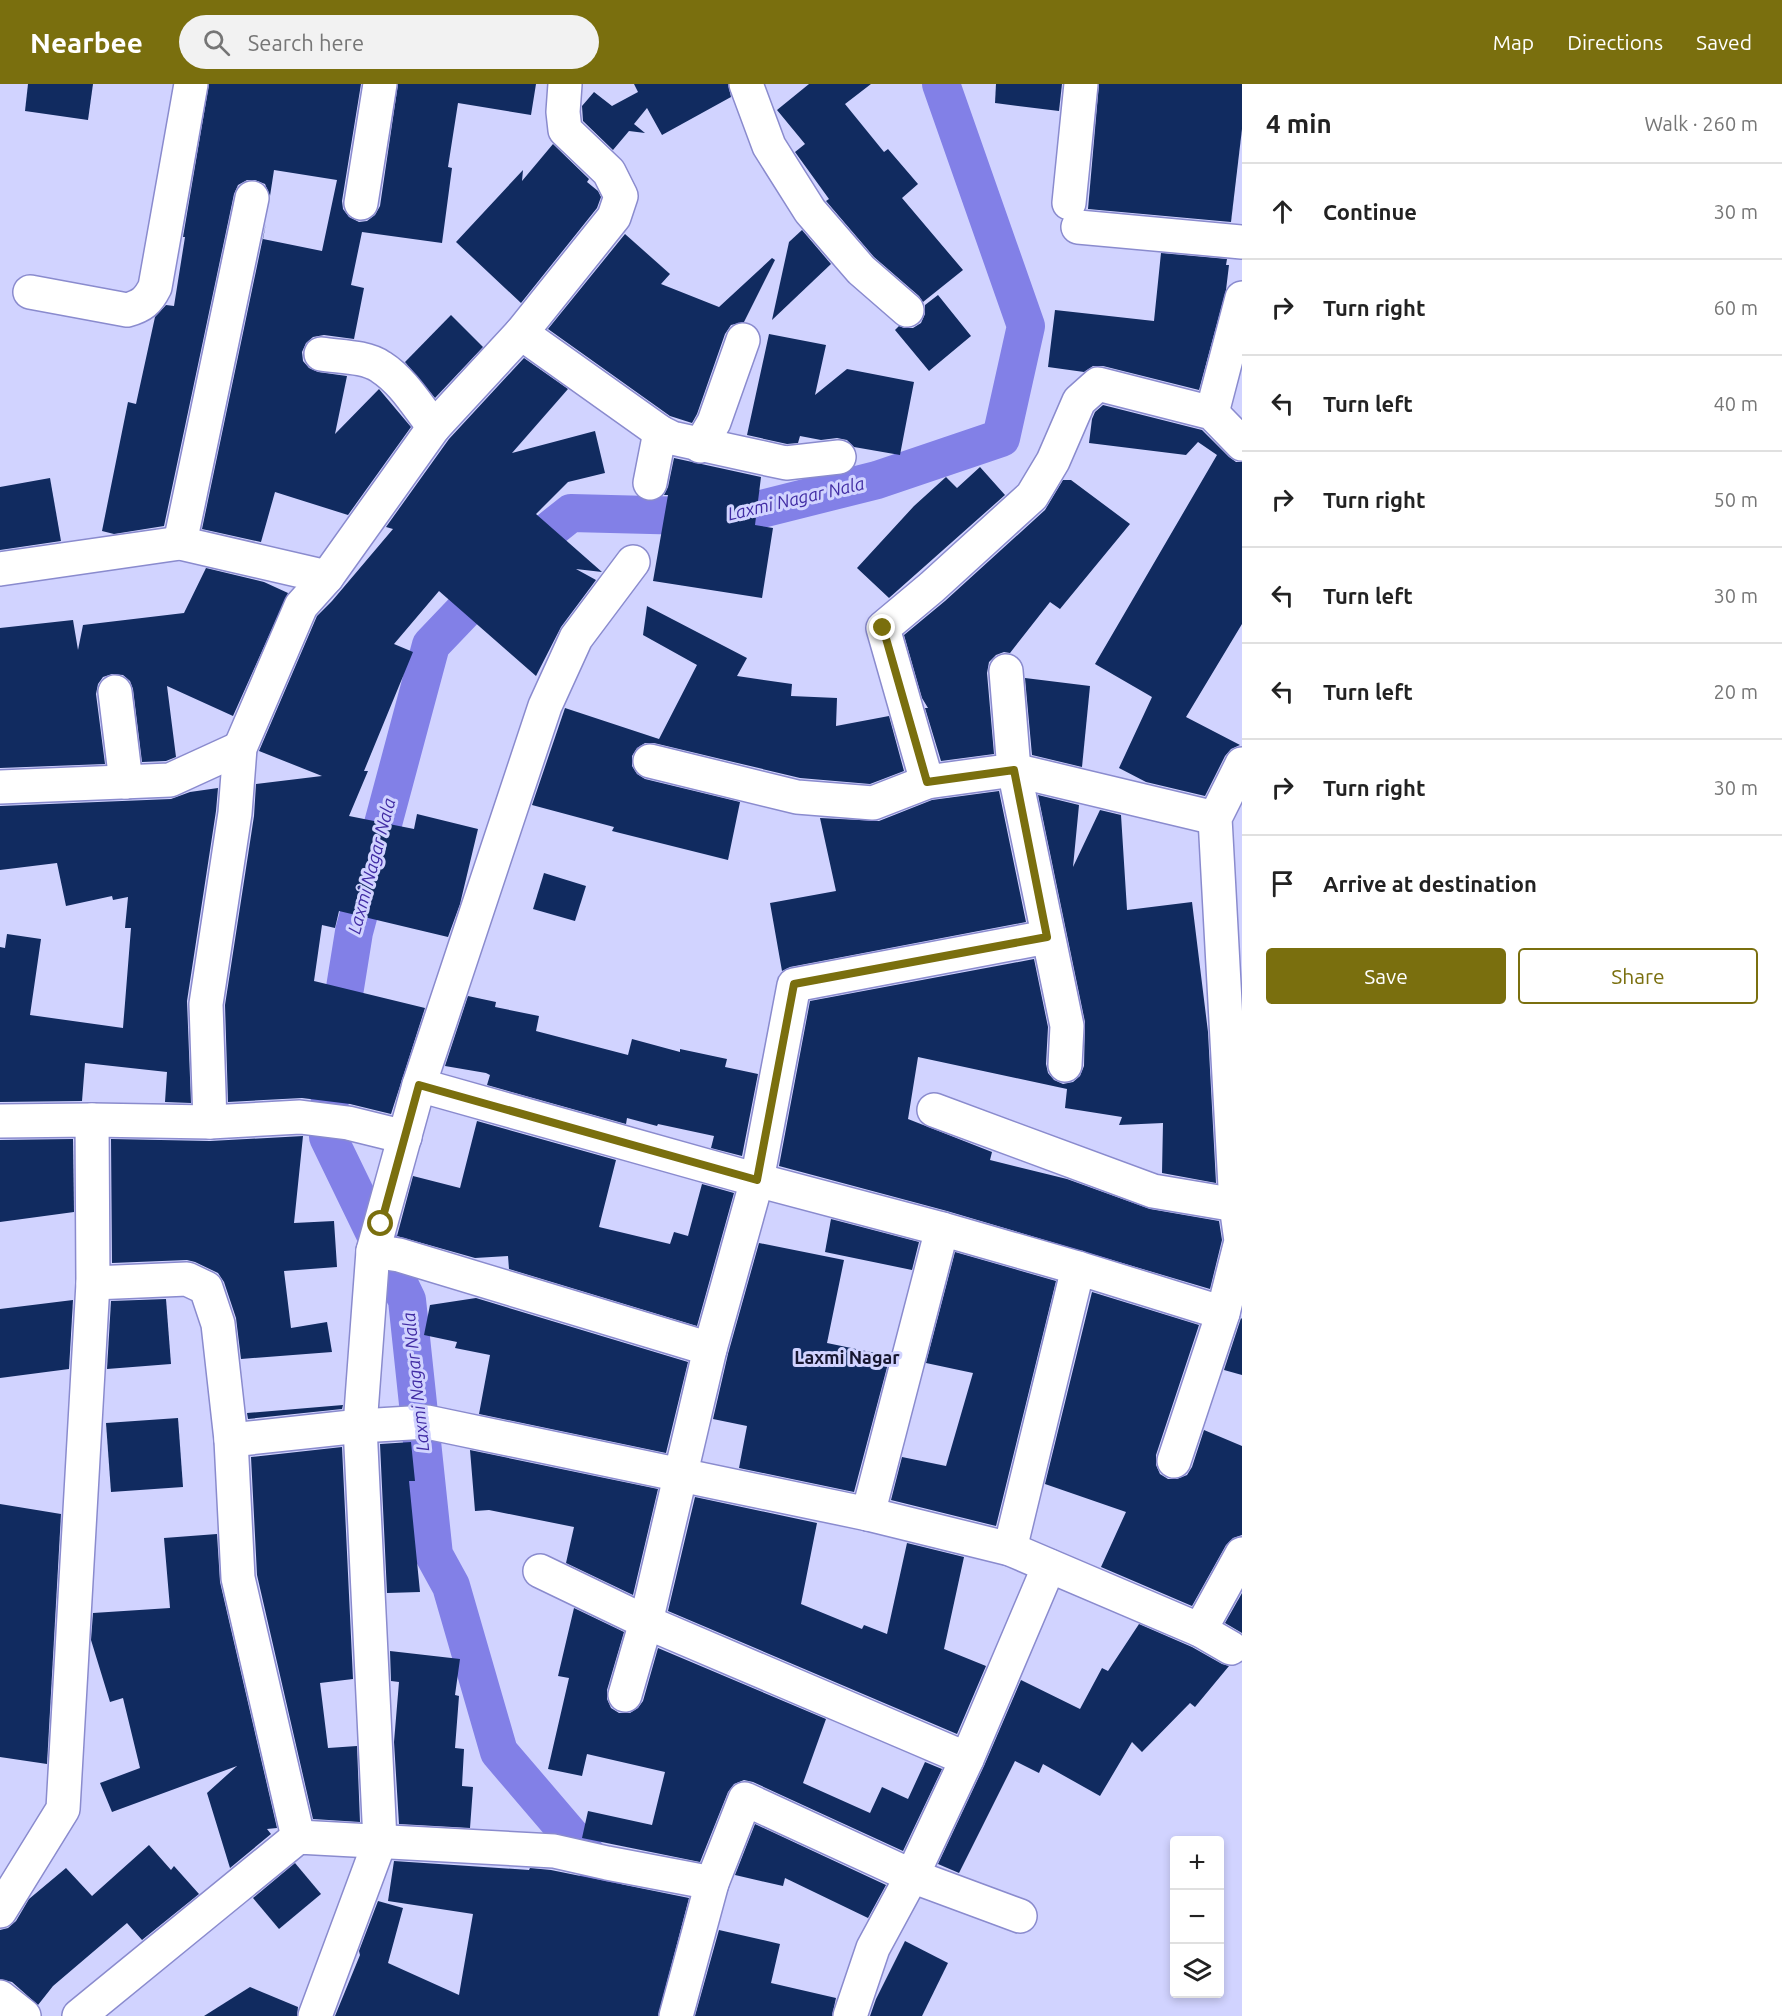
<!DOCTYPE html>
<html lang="en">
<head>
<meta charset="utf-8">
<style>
  :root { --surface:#fff; --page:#f2f2f2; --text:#222; --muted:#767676; --line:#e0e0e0; --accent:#7a6f0e }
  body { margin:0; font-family:Ubuntu,sans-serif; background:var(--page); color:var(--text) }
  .controls { position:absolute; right:18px; bottom:18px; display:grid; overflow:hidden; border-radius:6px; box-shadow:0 3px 9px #0003 }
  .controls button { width:54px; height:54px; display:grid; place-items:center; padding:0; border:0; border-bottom:2px solid var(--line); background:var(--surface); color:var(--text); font:30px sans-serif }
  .stop { position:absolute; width:18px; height:18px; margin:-14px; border:4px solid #7a6f0e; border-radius:50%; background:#fff }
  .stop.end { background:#7a6f0e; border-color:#fff; box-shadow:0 2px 6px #0008 }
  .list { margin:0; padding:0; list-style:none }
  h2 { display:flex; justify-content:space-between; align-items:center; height:78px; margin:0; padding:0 24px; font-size:26px }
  h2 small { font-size:20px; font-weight:400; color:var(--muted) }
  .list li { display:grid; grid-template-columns:39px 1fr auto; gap:18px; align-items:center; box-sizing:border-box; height:96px; padding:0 24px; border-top:2px solid var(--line) }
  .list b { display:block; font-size:22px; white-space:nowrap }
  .list em { font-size:20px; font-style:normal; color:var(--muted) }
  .actions { display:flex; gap:12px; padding:18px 24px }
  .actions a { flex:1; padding:14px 0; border:2px solid var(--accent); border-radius:6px; text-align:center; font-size:21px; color:var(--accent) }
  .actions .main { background:var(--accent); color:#fff }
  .icon { flex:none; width:33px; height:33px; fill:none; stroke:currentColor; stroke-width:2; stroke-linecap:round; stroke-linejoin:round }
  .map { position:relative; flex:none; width:1242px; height:1932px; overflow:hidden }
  header { display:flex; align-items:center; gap:36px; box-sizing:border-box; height:84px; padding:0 30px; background:var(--accent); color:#fff }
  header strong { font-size:28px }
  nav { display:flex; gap:33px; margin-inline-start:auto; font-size:21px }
  .search { width:420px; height:54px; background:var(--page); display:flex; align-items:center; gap:15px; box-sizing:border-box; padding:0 21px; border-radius:33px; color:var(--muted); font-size:22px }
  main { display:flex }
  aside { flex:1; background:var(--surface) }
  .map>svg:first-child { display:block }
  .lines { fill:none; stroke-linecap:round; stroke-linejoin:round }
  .canal { stroke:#8280e7; stroke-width:38 }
  .building { fill:#112b60 }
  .street-casing { stroke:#8a8bce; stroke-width:36 }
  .street { stroke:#fff; stroke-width:33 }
  .route { stroke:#7a6f0e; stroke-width:8 }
  .labels { text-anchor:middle; stroke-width:6; stroke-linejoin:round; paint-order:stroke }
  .water-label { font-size:18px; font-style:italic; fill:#412ca4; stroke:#d1d3ff }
  .neighbourhood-label { font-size:18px; font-weight:bold; fill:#16162f; stroke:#d1d3ff }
</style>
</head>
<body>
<header>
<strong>Nearbee</strong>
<div class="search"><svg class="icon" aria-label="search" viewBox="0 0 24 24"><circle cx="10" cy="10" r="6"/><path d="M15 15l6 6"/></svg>Search here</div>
<nav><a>Map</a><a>Directions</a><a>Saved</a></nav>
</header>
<main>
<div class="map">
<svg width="1242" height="1932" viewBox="0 0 1242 1932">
  <rect width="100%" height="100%" fill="#d1d3ff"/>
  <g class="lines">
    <path class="canal" d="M 605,1792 L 499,1668 L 451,1502 L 434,1471 L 407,1216 L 328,1053 L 331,991 L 354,848 L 431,561 L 512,476 L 571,429 L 730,433 L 877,396 L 1001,354 L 1026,242 L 941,0"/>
  </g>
  <g class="building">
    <path d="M 28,0 L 93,0 L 88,36 L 25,27 Z"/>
    <path d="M 209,0 L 361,0 L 342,117 L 343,125 L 349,133 L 359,138 L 367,137 L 375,131 L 380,122 L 398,0 L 536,0 L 531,31 L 458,19 L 448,83 L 452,84 L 442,159 L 362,148 L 351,201 L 364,204 L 354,255 L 324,251 L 313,253 L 306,259 L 302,268 L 303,277 L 309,284 L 318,288 L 347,292 L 335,350 L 379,305 L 411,343 L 348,431 L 275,408 L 261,458 L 202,445 L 266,139 L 263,155 L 322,167 L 337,96 L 274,86 L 270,112 L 265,100 L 255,96 L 247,96 L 238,101 L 234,110 L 164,442 L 114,450 L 102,447 L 128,318 L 136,320 L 155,233 L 166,221 L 174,222 L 185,153 L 183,153 Z"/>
    <path d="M 634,0 L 728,0 L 731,13 L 662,51 L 647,24 L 634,40 L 645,49 L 629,47 L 613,66 L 583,37 L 582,22 L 594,8 L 612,22 L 638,8 Z"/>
    <path d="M 809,0 L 871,0 L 845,20 L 884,68 L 888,65 L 918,100 L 902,114 L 963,186 L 923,218 L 919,212 L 874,173 L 826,117 L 829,115 L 795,68 L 805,60 L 777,26 Z"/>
    <path d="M 996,0 L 1062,0 L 1059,27 L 995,19 Z"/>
    <path d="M 1099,0 L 1242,0 L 1242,45 L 1231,138 L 1088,125 Z"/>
    <path d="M 553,60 L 589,95 L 587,98 L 598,107 L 601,113 L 597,124 L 521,219 L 456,158 L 523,86 L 522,97 Z"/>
    <path d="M 802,146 L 831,180 L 772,236 L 789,158 Z"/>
    <path d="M 625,150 L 670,190 L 661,200 L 719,223 L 772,174 L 775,176 L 744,238 L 731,241 L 725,250 L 697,330 L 692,339 L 670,332 L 548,245 Z"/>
    <path d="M 1161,169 L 1227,175 L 1226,181 L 1229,181 L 1226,206 L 1199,306 L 1103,282 L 1093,282 L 1084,288 L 1048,283 L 1055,226 L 1154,237 Z"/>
    <path d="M 938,211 L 971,252 L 929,287 L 895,246 L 899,242 L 904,244 L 913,244 L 921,239 L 925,230 L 925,221 Z"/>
    <path d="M 451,231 L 483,263 L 435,314 L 405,278 Z"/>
    <path d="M 769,250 L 826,261 L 815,311 L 847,285 L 914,298 L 900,371 L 854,363 L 847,356 L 837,354 L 821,356 L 800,352 L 798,359 L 787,360 L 747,351 Z"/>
    <path d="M 524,274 L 568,305 L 512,369 L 595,347 L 605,389 L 568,398 L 536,430 L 602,488 L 576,485 L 596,496 L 561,543 L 536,592 L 439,507 L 394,560 L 413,568 L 364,687 L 368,687 L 349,732 L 414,745 L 417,730 L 478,745 L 460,820 L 448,853 L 339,827 L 335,844 L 322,841 L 314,897 L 425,924 L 391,1030 L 350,1020 L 302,1014 L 228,1018 L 225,921 L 254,732 L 256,700 L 322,692 L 259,667 L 317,532 L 332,517 L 393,445 L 386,443 L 449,355 Z"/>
    <path d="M 1103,321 L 1202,346 L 1229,373 L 1236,378 L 1242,378 L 1242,540 L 1186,633 L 1240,661 L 1231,665 L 1225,672 L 1205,712 L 1146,698 L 1119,684 L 1152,613 L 1095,580 L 1217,371 L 1198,358 L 1186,371 L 1089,359 L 1092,335 L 1095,328 Z"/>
    <path d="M 674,374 L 761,393 L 755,441 L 773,444 L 762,514 L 653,497 L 668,411 L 664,411 L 668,403 Z"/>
    <path d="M 980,383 L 1005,411 L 889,514 L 857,484 L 914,422 L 946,393 L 957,404 Z"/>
    <path d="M 50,394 L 61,457 L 0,466 L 0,403 Z"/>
    <path d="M 1063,396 L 1071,396 L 1130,440 L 1060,525 L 1050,518 L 1010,569 L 1004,568 L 996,571 L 989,578 L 987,589 L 994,670 L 941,677 L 925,624 L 928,624 L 922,614 L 904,551 L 945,517 L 1045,426 Z"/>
    <path d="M 206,484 L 264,498 L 288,509 L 233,632 L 167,602 L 176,673 L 166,677 L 142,678 L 133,605 L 130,597 L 123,591 L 112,590 L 103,593 L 98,600 L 96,610 L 105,680 L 0,684 L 0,544 L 73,536 L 78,566 L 83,541 L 184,529 Z"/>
    <path d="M 647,522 L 747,574 L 737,592 L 792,600 L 791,612 L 837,614 L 836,642 L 889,632 L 904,687 L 870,700 L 800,694 L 654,659 L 645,659 L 637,664 L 632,672 L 632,682 L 637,690 L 645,695 L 740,718 L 728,776 L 612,747 L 614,743 L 532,721 L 565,624 L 659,655 L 697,581 L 643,551 Z"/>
    <path d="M 1025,594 L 1090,602 L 1082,683 L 1032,671 Z"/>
    <path d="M 218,704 L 216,727 L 187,917 L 191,1019 L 165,1018 L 167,988 L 85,979 L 82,1017 L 0,1018 L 0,863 L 5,864 L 7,850 L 41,855 L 30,931 L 123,944 L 131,844 L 125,844 L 128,813 L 113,816 L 112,812 L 66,822 L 57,779 L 0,786 L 0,722 L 171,715 L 190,708 Z"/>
    <path d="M 999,707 L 1026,838 L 790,883 L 782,887 L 770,819 L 836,807 L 820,734 L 879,737 L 932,716 Z"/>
    <path d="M 1038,711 L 1079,721 L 1073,783 L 1100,726 L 1121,731 L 1127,826 L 1192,818 L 1208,948 L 1216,1099 L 1162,1089 L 1163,1039 L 1119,1041 L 1122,1033 L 1065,1024 L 1067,1005 L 918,973 L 908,1035 L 992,1068 L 990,1076 L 1067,1095 L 1150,1125 L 1219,1137 L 1222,1156 L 1210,1205 L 947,1127 L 779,1082 L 810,917 L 1034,875 L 1048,943 L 1046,980 L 1048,989 L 1054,996 L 1063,1000 L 1073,998 L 1080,992 L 1084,982 L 1085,938 Z"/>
    <path d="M 544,789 L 586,802 L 575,837 L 533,825 Z"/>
    <path d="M 468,912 L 496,918 L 495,923 L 539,932 L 536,947 L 628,971 L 632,955 L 680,968 L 680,965 L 727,975 L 725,983 L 758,990 L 742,1072 L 711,1064 L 714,1052 L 658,1040 L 657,1042 L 627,1034 L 626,1040 L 487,1001 L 490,991 L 486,989 L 445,982 Z"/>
    <path d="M 477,1037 L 616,1076 L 599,1143 L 670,1160 L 674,1148 L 688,1152 L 702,1100 L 734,1109 L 697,1242 L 509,1185 L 508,1172 L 475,1174 L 397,1152 L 413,1092 L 460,1104 Z"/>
    <path d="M 303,1052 L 294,1139 L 334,1137 L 337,1183 L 284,1187 L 291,1244 L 327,1238 L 332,1268 L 241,1275 L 236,1234 L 224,1198 L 218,1189 L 195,1178 L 187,1176 L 112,1179 L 111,1055 L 210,1057 Z"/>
    <path d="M 73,1055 L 74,1128 L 0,1138 L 0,1056 Z"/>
    <path d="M 831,1135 L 919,1158 L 912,1186 L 825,1168 Z"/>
    <path d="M 759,1159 L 844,1176 L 827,1259 L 890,1272 L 854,1408 L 739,1384 L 747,1342 L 713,1335 L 728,1270 Z"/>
    <path d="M 955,1168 L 1056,1197 L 996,1442 L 891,1416 L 902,1373 L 946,1382 L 973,1289 L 926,1279 Z"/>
    <path d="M 1092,1208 L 1199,1241 L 1156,1371 L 1156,1381 L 1160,1390 L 1168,1395 L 1177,1395 L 1187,1391 L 1192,1383 L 1204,1346 L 1242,1362 L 1242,1451 L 1233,1454 L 1226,1461 L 1192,1522 L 1101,1483 L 1126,1428 L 1045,1400 Z"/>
    <path d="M 476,1214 L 688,1278 L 666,1369 L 479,1330 L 490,1271 L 455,1264 L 457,1258 L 424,1251 L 430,1221 Z"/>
    <path d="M 166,1215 L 171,1280 L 107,1285 L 111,1217 Z"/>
    <path d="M 73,1216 L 69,1285 L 0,1294 L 0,1225 Z"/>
    <path d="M 1241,1234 L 1242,1235 L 1242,1291 L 1224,1286 Z"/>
    <path d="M 343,1321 L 342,1325 L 248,1335 L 247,1329 Z"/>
    <path d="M 178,1334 L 183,1403 L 111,1408 L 106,1339 Z"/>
    <path d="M 411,1358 L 415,1397 L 409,1397 L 420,1508 L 387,1509 L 380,1360 Z"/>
    <path d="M 342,1363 L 353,1595 L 320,1599 L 328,1664 L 357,1662 L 360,1738 L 313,1735 L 257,1491 L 251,1373 Z"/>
    <path d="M 470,1366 L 658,1405 L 633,1511 L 566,1479 L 574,1443 L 489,1426 L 475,1427 Z"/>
    <path d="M 695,1413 L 817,1439 L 801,1520 L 862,1545 L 864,1541 L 887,1550 L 907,1459 L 964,1473 L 944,1565 L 986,1582 L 957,1650 L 668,1527 Z"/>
    <path d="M 0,1420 L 61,1430 L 47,1680 L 0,1673 Z"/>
    <path d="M 217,1450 L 220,1498 L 277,1744 L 267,1745 L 271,1750 L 230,1784 L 207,1709 L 237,1682 L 112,1728 L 100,1699 L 140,1684 L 123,1614 L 110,1618 L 91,1556 L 93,1529 L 170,1524 L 164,1454 Z"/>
    <path d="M 1242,1509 L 1242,1549 L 1225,1539 Z"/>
    <path d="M 574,1524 L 624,1548 L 607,1606 L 607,1615 L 611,1624 L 619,1629 L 630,1629 L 638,1624 L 643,1617 L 658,1564 L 826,1635 L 803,1699 L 870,1729 L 882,1703 L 908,1715 L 925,1678 L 942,1685 L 903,1767 L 753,1698 L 744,1696 L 734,1700 L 728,1708 L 700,1778 L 582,1754 L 588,1727 L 652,1741 L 665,1688 L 587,1670 L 582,1692 L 548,1685 L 569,1594 L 558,1592 Z"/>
    <path d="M 1139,1540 L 1192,1563 L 1222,1580 L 1229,1582 L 1195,1623 L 1190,1619 L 1142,1668 L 1132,1658 L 1100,1712 L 1043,1680 L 1039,1689 L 1015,1677 L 959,1789 L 938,1780 L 984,1682 L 1021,1596 L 1080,1625 L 1102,1584 L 1108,1587 Z"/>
    <path d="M 390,1567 L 460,1575 L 455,1611 L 459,1612 L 455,1664 L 464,1665 L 462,1702 L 473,1703 L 470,1744 L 399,1740 L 394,1658 L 399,1598 L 391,1597 Z"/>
    <path d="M 755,1740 L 886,1801 L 868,1834 L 785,1794 L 783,1802 L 735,1791 Z"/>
    <path d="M 149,1761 L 171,1786 L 174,1782 L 199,1810 L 142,1856 L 127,1839 L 53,1902 L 38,1921 L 12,1898 L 0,1895 L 0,1846 L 8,1844 L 16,1837 L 29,1815 L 66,1784 L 92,1812 Z"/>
    <path d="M 394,1777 L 529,1786 L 530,1784 L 551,1786 L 689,1814 L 658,1932 L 335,1932 L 360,1871 L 359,1867 L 378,1817 L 403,1824 L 388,1879 L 459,1911 L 473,1830 L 388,1817 Z"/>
    <path d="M 295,1779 L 321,1810 L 279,1845 L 253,1814 Z"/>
    <path d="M 719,1846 L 780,1860 L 771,1899 L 836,1914 L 832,1932 L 695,1932 Z"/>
    <path d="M 905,1857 L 948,1879 L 922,1932 L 870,1932 L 876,1915 Z"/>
    <path d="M 250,1903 L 298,1923 L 297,1932 L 204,1932 Z"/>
  </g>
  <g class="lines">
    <defs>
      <g id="street">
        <path d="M 746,0 L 769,62 L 810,127 L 861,186 L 907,226"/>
        <path d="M 361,119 L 380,0"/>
        <path d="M 1069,119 L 1081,0"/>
        <path d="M 1078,143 L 1242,158"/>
        <path d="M 30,208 L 127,226 C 142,222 148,217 155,203 L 191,0"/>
        <path d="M 521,249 L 660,348 L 672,354 L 786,379 L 839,373"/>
        <path d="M 321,270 C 339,273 365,272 381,283 C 403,297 418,323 434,343"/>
        <path d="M 1212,329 L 1242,214"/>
        <path d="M 700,362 L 714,338 L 743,256"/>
        <path d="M 650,399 L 660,348"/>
        <path d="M 180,459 L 252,114"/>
        <path d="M 0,485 L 180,459 L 327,493"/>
        <path d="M 1006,587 L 1014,686 L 1067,942 L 1065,981"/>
        <path d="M 115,608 L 126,698"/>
        <path d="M 650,677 L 797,713 L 873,719 L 927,698 L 1014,686 L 1215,734"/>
        <path d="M 927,698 L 883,544 L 932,503 L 1032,412 L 1053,377 L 1079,317 L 1098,300 L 1212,329 L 1242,360"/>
        <path d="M 0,703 L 170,696 L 240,664"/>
        <path d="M 419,1001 L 757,1096 L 942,1145 L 1078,1184 L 1223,1229"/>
        <path d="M 934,1026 L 1153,1107 L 1236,1121"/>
        <path d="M 0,1037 L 92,1036 L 210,1038 L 300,1033 L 348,1039 L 405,1053"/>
        <path d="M 210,1038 L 206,920 L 235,729 L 240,664 L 301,522 L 327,493 L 434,343 L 521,249 L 614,133 L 621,112 L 609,88 L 565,46 L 563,28 L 565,0"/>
        <path d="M 373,1167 L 399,1171 L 710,1265"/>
        <path d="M 93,1199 L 187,1195 L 206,1204 L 218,1240 L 231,1356 L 238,1494 L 298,1753"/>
        <path d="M 231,1356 L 360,1342 L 427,1338 L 868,1430 L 1010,1465 L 1200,1546 L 1231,1564"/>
        <path d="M 1174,1377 L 1223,1229 L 1241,1157 L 1236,1121 L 1215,734 L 1242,680"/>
        <path d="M 868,1430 L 942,1145"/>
        <path d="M 1010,1465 L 1078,1184"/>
        <path d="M 540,1487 L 646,1538 L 967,1675"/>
        <path d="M 1200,1546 L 1242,1470"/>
        <path d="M 625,1611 L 646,1538 L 710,1265 L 757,1096 L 794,901 L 1047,853"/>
        <path d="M 0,1827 L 63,1725 L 93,1199 L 92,1036"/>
        <path d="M 0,1913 L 24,1932"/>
        <path d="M 79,1932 L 298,1753 L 554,1767 L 607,1779 L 712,1799"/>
        <path d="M 315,1932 L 380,1757 L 360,1342 L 373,1167 L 419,1001 L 545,622 L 576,554 L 633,478"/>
        <path d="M 676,1932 L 712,1799 L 745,1715 L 912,1792 L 1020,1832"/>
        <path d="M 850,1932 L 873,1864 L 912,1792 L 967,1675 L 1049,1482"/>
      </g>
    </defs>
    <use href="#street" class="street-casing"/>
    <use href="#street" class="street"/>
  </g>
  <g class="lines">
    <path class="route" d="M 381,1140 L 419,1001 L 757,1096 L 794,900 L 1047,853 L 1014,686 L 927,698 L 883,544"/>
  </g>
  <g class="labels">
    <g class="water-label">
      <text transform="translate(796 415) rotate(-13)" y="6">Laxmi Nagar Nala</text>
      <text transform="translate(372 782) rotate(-75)" y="6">Laxmi Nagar Nala</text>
      <text transform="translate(416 1298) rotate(-96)" y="6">Laxmi Nagar Nala</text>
    </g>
    <g class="neighbourhood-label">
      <text x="847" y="1280">Laxmi Nagar</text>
    </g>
  </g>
</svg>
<div class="controls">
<button>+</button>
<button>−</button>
<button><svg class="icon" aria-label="layers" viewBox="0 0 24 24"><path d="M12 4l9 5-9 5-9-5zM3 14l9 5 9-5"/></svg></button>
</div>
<div class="stop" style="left:381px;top:1140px"></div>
<div class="stop end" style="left:883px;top:544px"></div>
</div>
<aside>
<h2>4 min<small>Walk · 260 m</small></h2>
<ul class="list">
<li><svg class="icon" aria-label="ahead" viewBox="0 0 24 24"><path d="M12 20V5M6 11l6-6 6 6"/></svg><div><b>Continue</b></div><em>30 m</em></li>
<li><svg class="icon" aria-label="right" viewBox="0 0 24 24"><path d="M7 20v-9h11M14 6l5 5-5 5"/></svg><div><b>Turn right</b></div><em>60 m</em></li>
<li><svg class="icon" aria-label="left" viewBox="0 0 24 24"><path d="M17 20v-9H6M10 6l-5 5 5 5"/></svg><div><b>Turn left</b></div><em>40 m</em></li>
<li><svg class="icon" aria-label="right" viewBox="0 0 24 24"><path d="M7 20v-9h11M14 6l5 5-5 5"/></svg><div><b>Turn right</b></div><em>50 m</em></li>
<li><svg class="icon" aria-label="left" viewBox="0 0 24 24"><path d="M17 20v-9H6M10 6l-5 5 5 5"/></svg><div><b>Turn left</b></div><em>30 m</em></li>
<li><svg class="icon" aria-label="left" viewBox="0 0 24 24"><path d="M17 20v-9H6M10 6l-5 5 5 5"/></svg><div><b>Turn left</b></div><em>20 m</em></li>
<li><svg class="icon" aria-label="right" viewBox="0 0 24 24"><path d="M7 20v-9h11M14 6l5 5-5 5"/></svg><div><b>Turn right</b></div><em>30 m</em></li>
<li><svg class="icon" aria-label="arrive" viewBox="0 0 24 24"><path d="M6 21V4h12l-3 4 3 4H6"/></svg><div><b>Arrive at destination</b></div></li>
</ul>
<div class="actions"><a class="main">Save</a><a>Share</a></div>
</aside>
</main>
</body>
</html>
